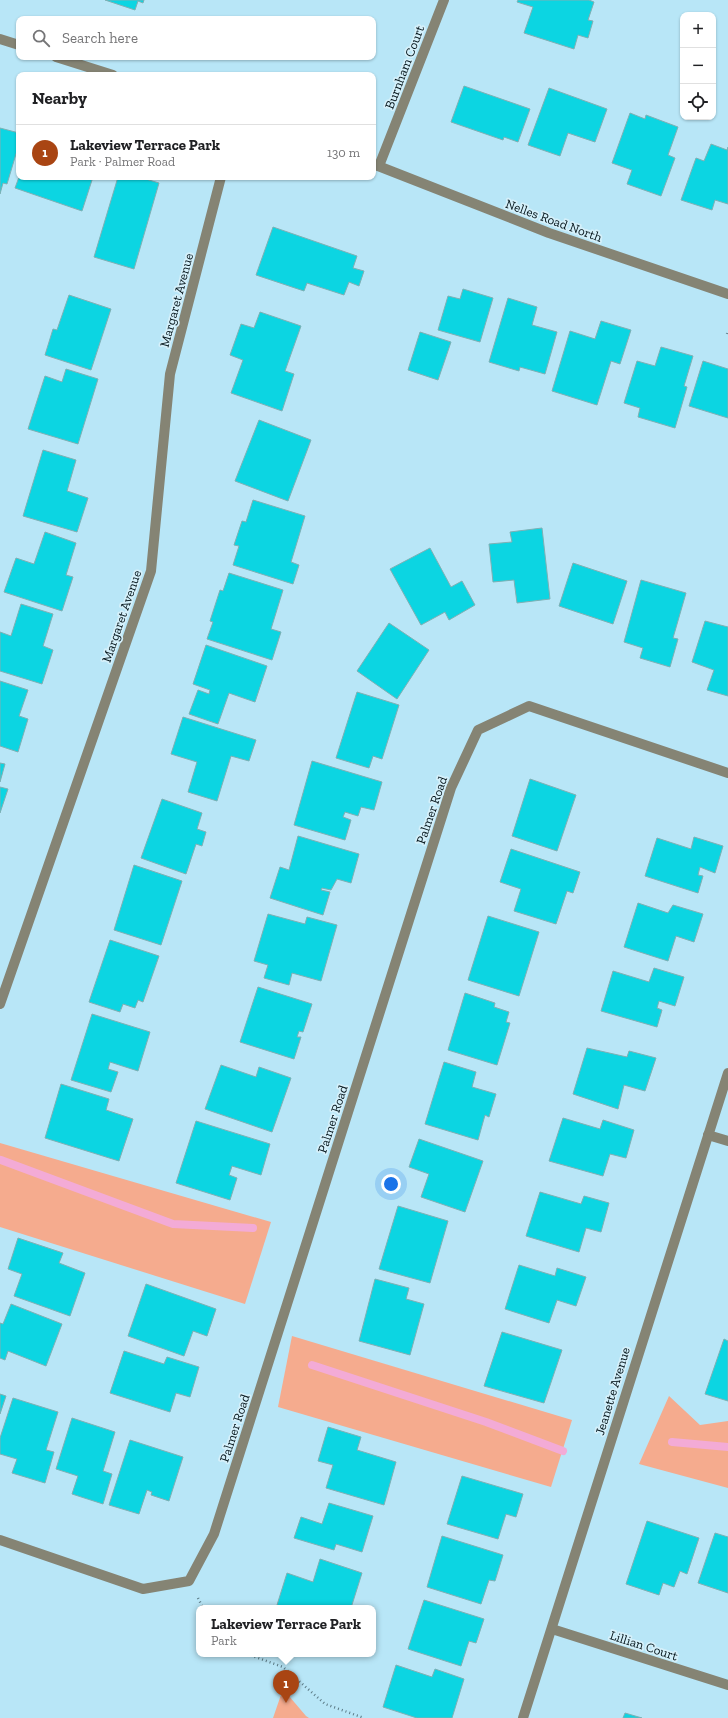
<!DOCTYPE html>
<html lang="en">
<head>
<meta charset="utf-8">
<style>
  :root { --surface:#fff; --page:#f6f6f6; --text:#202124; --muted:#757577; --line:#e0e0e0; --accent:#a94513 }
  body { margin:0; font-family:"Zilla Slab",serif; background:var(--page); color:var(--text) }
  .controls { position:absolute; right:12px; top:12px; display:grid; overflow:hidden; border-radius:8px; box-shadow:0 1px 3px #0004 }
  .controls button { width:36px; height:36px; display:grid; place-items:center; padding:0; border:0; border-bottom:1px solid var(--line); background:var(--surface); color:var(--text); font:20px sans-serif }
  .you { position:absolute; left:391px; top:1184px; width:14px; height:14px; margin:-10px; border:3px solid #fff; border-radius:50%; background:#1a73e8; box-shadow:0 0 0 6px #1a73e833 }
  .badge { display:grid; place-items:center; width:26px; height:26px; border-radius:50%; background:var(--accent); color:#fff; font-size:13px; font-weight:700 }
  .pin { position:absolute; translate:-50% -33px; filter:drop-shadow(0 1px 2px #0008) }
  .pin::after { content:''; position:absolute; top:21px; width:14px; height:12px; background:inherit; clip-path:polygon(0 0,100% 0,50% 100%) }
  .popup { position:absolute; left:196px; top:1605px; width:180px; height:52px; box-sizing:border-box; display:grid; place-content:center; border-radius:8px; background:var(--surface); filter:drop-shadow(0 1px 3px #0005); font-size:13px; white-space:nowrap; color:var(--muted) }
  .popup b { font-size:15px; color:var(--text) }
  .popup::after { content:''; position:absolute; left:50%; top:100%; margin-left:-8px; border:8px solid transparent; border-top-color:var(--surface) }
  .list { margin:0; padding:0; list-style:none }
  h2 { display:flex; justify-content:space-between; align-items:center; height:52px; margin:0; padding:0 16px; font-size:17px }
  h2 small { font-size:13px; font-weight:400; color:var(--muted) }
  .list li { display:grid; grid-template-columns:26px 1fr auto; gap:12px; align-items:center; box-sizing:border-box; height:56px; padding:0 16px; border-top:1px solid var(--line) }
  .list b { display:block; font-size:15px; white-space:nowrap }
  .list p { margin:0; font-size:13px; white-space:nowrap; color:var(--muted) }
  .list em { font-size:13px; font-style:normal; color:var(--muted) }
  .icon { flex:none; width:22px; height:22px; fill:none; stroke:currentColor; stroke-width:2; stroke-linecap:round; stroke-linejoin:round }
  .map { position:relative; flex:none; width:728px; height:1718px; overflow:hidden }
  .search { position:absolute; background:var(--surface); box-shadow:0 1px 3px #0004; left:16px; top:16px; width:360px; height:44px; display:flex; align-items:center; gap:10px; box-sizing:border-box; padding:0 14px; border-radius:8px; color:var(--muted); font-size:15px }
  .panel { position:absolute; background:var(--surface); box-shadow:0 1px 3px #0004; left:16px; top:72px; width:360px; height:108px; border-radius:8px }
  .map>svg:first-child { display:block }
  .green { fill:#f5ab8e }
  .lines { fill:none; stroke-linecap:round; stroke-linejoin:round }
  .stream { stroke:#f3abd6; stroke-width:8 }
  .building { fill:#0cd5e2; stroke:#7eb0b4 }
  .path { stroke:#5b7a85; stroke-width:2.5; stroke-dasharray:1 3; stroke-linecap:butt }
  .minor { stroke:#858474; stroke-width:10 }
  .labels { text-anchor:middle; stroke-width:3.5; stroke-linejoin:round; paint-order:stroke }
  .street-label { font-size:13px; fill:#031319; stroke:#d5f0fa }
</style>
</head>
<body>
<div class="map">
<svg width="728" height="1718" viewBox="0 0 728 1718">
  <rect width="100%" height="100%" fill="#b8e6f7"/>
  <g class="green">
    <path d="M 0,1143 L 271,1222 L 245,1304 L 0,1227 Z"/>
    <path d="M 292,1336 L 572,1420 L 551,1487 L 278,1407 Z"/>
    <path d="M 669,1396 L 700,1425 L 728,1421 L 728,1488 L 639,1464 Z"/>
    <path d="M 283,1689 L 306,1716 L 309,1718 L 273,1718 Z"/>
  </g>
  <g class="lines">
    <g class="stream">
      <path d="M 1,1160 L 173,1224 L 253,1228"/>
      <path d="M 312,1365 L 486,1422 L 563,1451"/>
      <path d="M 672,1442 L 728,1447"/>
    </g>
  </g>
  <g class="building">
    <path d="M 105,0 L 144,0 L 143,3 L 138,1 L 135,10 Z"/>
    <path d="M 518,0 L 589,0 L 594,2 L 588,20 L 593,21 L 588,38 L 578,35 L 574,49 L 524,33 L 533,7 L 517,2 Z"/>
    <path d="M 464,86 L 530,109 L 518,142 L 504,137 L 503,140 L 451,122 Z"/>
    <path d="M 549,88 L 607,109 L 595,142 L 568,133 L 560,156 L 528,145 Z"/>
    <path d="M 630,113 L 645,119 L 646,115 L 678,127 L 668,155 L 675,158 L 661,196 L 627,184 L 632,170 L 612,163 Z"/>
    <path d="M 0,128 L 19,133 L 19,144 L 7,184 L 3,183 L 0,194 Z"/>
    <path d="M 711,144 L 727,150 L 728,147 L 728,204 L 715,200 L 712,210 L 681,200 L 696,158 L 704,161 Z"/>
    <path d="M 19,177 L 93,177 L 82,211 L 15,188 Z"/>
    <path d="M 118,177 L 139,177 L 159,183 L 134,269 L 94,257 Z"/>
    <path d="M 273,227 L 357,256 L 353,268 L 364,271 L 359,286 L 349,282 L 344,295 L 307,283 L 304,291 L 256,275 Z"/>
    <path d="M 463,289 L 493,298 L 480,342 L 438,330 L 448,296 L 460,299 Z"/>
    <path d="M 69,295 L 111,309 L 91,370 L 45,355 L 53,329 L 57,330 Z"/>
    <path d="M 508,298 L 537,307 L 532,325 L 557,332 L 545,374 L 520,367 L 519,371 L 489,362 Z"/>
    <path d="M 260,312 L 301,326 L 285,371 L 294,374 L 282,411 L 231,393 L 243,360 L 230,355 L 241,324 L 254,328 Z"/>
    <path d="M 601,321 L 631,330 L 620,364 L 611,361 L 597,405 L 552,391 L 570,331 L 595,339 Z"/>
    <path d="M 420,332 L 451,342 L 438,380 L 408,370 Z"/>
    <path d="M 661,347 L 693,356 L 684,386 L 687,387 L 675,428 L 638,417 L 640,408 L 624,403 L 637,361 L 655,366 Z"/>
    <path d="M 703,361 L 728,369 L 728,418 L 689,406 Z"/>
    <path d="M 66,369 L 98,379 L 78,444 L 28,429 L 45,376 L 62,382 Z"/>
    <path d="M 259,420 L 311,440 L 288,501 L 235,481 Z"/>
    <path d="M 43,450 L 76,460 L 67,491 L 88,498 L 77,532 L 23,516 Z"/>
    <path d="M 253,500 L 305,516 L 291,562 L 299,565 L 293,584 L 233,565 L 239,546 L 234,545 L 242,521 L 246,522 Z"/>
    <path d="M 542,528 L 550,599 L 517,603 L 514,580 L 493,582 L 489,544 L 512,542 L 510,532 Z"/>
    <path d="M 45,532 L 76,543 L 66,575 L 73,577 L 62,611 L 4,592 L 16,558 L 34,564 Z"/>
    <path d="M 430,548 L 451,587 L 462,581 L 475,605 L 449,620 L 445,612 L 421,625 L 390,569 Z"/>
    <path d="M 573,563 L 627,581 L 613,624 L 559,606 Z"/>
    <path d="M 229,573 L 283,590 L 271,629 L 281,632 L 272,660 L 207,639 L 213,622 L 210,621 L 220,590 L 223,591 Z"/>
    <path d="M 641,580 L 686,593 L 673,638 L 678,639 L 670,667 L 640,658 L 643,648 L 624,642 Z"/>
    <path d="M 21,604 L 53,614 L 43,646 L 53,650 L 42,684 L 0,671 L 0,632 L 11,636 Z"/>
    <path d="M 705,621 L 728,627 L 728,696 L 707,690 L 714,670 L 692,662 Z"/>
    <path d="M 389,623 L 429,650 L 397,699 L 357,671 Z"/>
    <path d="M 206,645 L 267,666 L 255,702 L 229,693 L 218,724 L 189,714 L 198,690 L 209,694 L 210,690 L 193,684 Z"/>
    <path d="M 0,681 L 28,690 L 19,716 L 28,719 L 18,752 L 0,746 Z"/>
    <path d="M 357,692 L 399,705 L 382,759 L 373,756 L 369,768 L 336,758 Z"/>
    <path d="M 183,717 L 256,740 L 249,761 L 231,756 L 217,801 L 188,792 L 197,762 L 171,754 Z"/>
    <path d="M 312,761 L 382,782 L 374,810 L 361,807 L 358,816 L 345,812 L 343,817 L 351,820 L 345,840 L 294,825 Z"/>
    <path d="M 0,763 L 5,764 L 0,782 Z"/>
    <path d="M 530,779 L 576,795 L 557,851 L 512,836 Z"/>
    <path d="M 0,787 L 8,789 L 0,813 Z"/>
    <path d="M 162,799 L 202,813 L 197,829 L 206,832 L 202,846 L 196,844 L 186,874 L 141,858 Z"/>
    <path d="M 298,836 L 359,854 L 351,883 L 337,879 L 331,890 L 322,888 L 321,890 L 330,892 L 323,915 L 270,898 L 280,867 L 289,870 Z"/>
    <path d="M 694,837 L 723,846 L 715,873 L 700,867 L 698,875 L 703,876 L 698,893 L 645,876 L 657,838 L 691,849 Z"/>
    <path d="M 511,849 L 580,872 L 573,893 L 567,891 L 556,924 L 514,911 L 521,889 L 500,882 Z"/>
    <path d="M 134,865 L 182,881 L 161,945 L 114,930 Z"/>
    <path d="M 638,903 L 668,913 L 673,905 L 703,914 L 694,942 L 676,936 L 668,961 L 624,947 Z"/>
    <path d="M 268,914 L 305,924 L 307,917 L 337,925 L 321,981 L 292,973 L 289,985 L 264,978 L 268,965 L 254,961 Z"/>
    <path d="M 488,916 L 539,932 L 519,996 L 468,980 Z"/>
    <path d="M 110,940 L 159,956 L 143,1002 L 138,1000 L 135,1008 L 123,1004 L 120,1012 L 89,1002 Z"/>
    <path d="M 654,968 L 684,977 L 675,1006 L 659,1001 L 657,1008 L 662,1010 L 657,1027 L 601,1011 L 613,971 L 649,982 Z"/>
    <path d="M 258,987 L 312,1004 L 303,1032 L 299,1031 L 297,1037 L 301,1037 L 294,1059 L 240,1042 Z"/>
    <path d="M 465,993 L 495,1003 L 494,1007 L 509,1012 L 506,1022 L 510,1023 L 497,1065 L 448,1050 Z"/>
    <path d="M 92,1014 L 150,1032 L 138,1071 L 110,1062 L 108,1069 L 118,1072 L 111,1092 L 71,1080 Z"/>
    <path d="M 587,1048 L 627,1057 L 629,1051 L 656,1058 L 645,1091 L 624,1085 L 618,1109 L 573,1094 Z"/>
    <path d="M 444,1062 L 476,1072 L 472,1087 L 496,1094 L 489,1117 L 485,1115 L 478,1140 L 425,1124 Z"/>
    <path d="M 221,1065 L 256,1077 L 259,1067 L 291,1078 L 272,1132 L 205,1109 Z"/>
    <path d="M 61,1084 L 109,1099 L 106,1110 L 133,1119 L 119,1161 L 45,1138 Z"/>
    <path d="M 563,1118 L 600,1129 L 603,1120 L 634,1130 L 626,1158 L 610,1154 L 603,1176 L 549,1161 Z"/>
    <path d="M 196,1121 L 270,1144 L 261,1175 L 232,1166 L 229,1175 L 237,1178 L 230,1200 L 176,1183 Z"/>
    <path d="M 419,1139 L 483,1161 L 465,1212 L 421,1197 L 429,1174 L 409,1167 Z"/>
    <path d="M 540,1192 L 581,1204 L 584,1196 L 609,1203 L 601,1232 L 586,1228 L 579,1252 L 526,1236 Z"/>
    <path d="M 398,1206 L 448,1221 L 430,1283 L 379,1269 Z"/>
    <path d="M 18,1238 L 63,1253 L 59,1263 L 85,1273 L 70,1316 L 14,1296 L 22,1274 L 8,1269 Z"/>
    <path d="M 519,1265 L 555,1276 L 557,1268 L 586,1277 L 576,1306 L 557,1300 L 549,1323 L 505,1309 Z"/>
    <path d="M 375,1279 L 409,1288 L 406,1299 L 424,1304 L 410,1355 L 359,1341 Z"/>
    <path d="M 146,1284 L 216,1309 L 207,1336 L 193,1331 L 184,1356 L 128,1336 Z"/>
    <path d="M 11,1304 L 62,1324 L 46,1366 L 8,1351 L 5,1360 L 0,1358 L 0,1323 L 3,1324 Z"/>
    <path d="M 502,1332 L 562,1350 L 544,1403 L 484,1386 Z"/>
    <path d="M 724,1339 L 728,1341 L 728,1401 L 705,1394 Z"/>
    <path d="M 124,1351 L 164,1364 L 167,1357 L 199,1367 L 190,1397 L 176,1393 L 170,1412 L 110,1393 Z"/>
    <path d="M 0,1394 L 6,1396 L 0,1414 Z"/>
    <path d="M 13,1398 L 58,1412 L 46,1450 L 54,1452 L 45,1483 L 12,1473 L 17,1459 L 0,1454 L 0,1438 Z"/>
    <path d="M 72,1418 L 115,1432 L 103,1471 L 112,1474 L 103,1504 L 72,1494 L 78,1476 L 56,1469 Z"/>
    <path d="M 328,1427 L 361,1437 L 357,1450 L 396,1462 L 384,1505 L 326,1488 L 333,1465 L 318,1461 Z"/>
    <path d="M 130,1440 L 183,1457 L 169,1501 L 151,1495 L 152,1492 L 147,1490 L 139,1514 L 109,1505 Z"/>
    <path d="M 462,1476 L 523,1494 L 516,1517 L 506,1514 L 498,1539 L 447,1524 Z"/>
    <path d="M 329,1503 L 373,1516 L 362,1552 L 336,1544 L 334,1550 L 294,1538 L 301,1517 L 322,1524 Z"/>
    <path d="M 647,1521 L 699,1538 L 687,1574 L 680,1571 L 674,1587 L 663,1583 L 659,1595 L 626,1584 Z"/>
    <path d="M 715,1533 L 728,1537 L 728,1593 L 698,1583 Z"/>
    <path d="M 442,1536 L 503,1555 L 495,1581 L 489,1580 L 481,1604 L 427,1587 Z"/>
    <path d="M 320,1559 L 362,1573 L 351,1608 L 286,1608 L 277,1605 L 287,1573 L 313,1582 Z"/>
    <path d="M 424,1600 L 484,1619 L 476,1643 L 469,1641 L 461,1666 L 408,1649 Z"/>
    <path d="M 396,1665 L 432,1677 L 435,1669 L 464,1679 L 452,1718 L 417,1718 L 383,1707 Z"/>
    <path d="M 625,1713 L 642,1718 L 623,1718 Z"/>
  </g>
  <g class="lines">
    <g class="path">
      <path d="M 727,334 L 728,331"/>
      <path d="M 198,1598 L 203,1608"/>
      <path d="M 247,1654 L 283,1667 L 325,1704 L 364,1718"/>
    </g>
    <g class="minor">
      <path d="M 0,39 L 19,45"/>
      <path d="M 56,57 L 113,75"/>
      <path d="M 373,164 L 549,233 L 728,294"/>
      <path d="M 379,166 L 444,0"/>
      <path d="M 0,1004 L 151,571 L 170,374 L 221,177"/>
      <path d="M 708,1135 L 728,1141"/>
      <path d="M 0,1540 L 143,1589 L 189,1581 L 214,1534 L 451,788 L 478,730 L 529,706 L 728,773"/>
      <path d="M 552,1629 L 728,1685"/>
      <path d="M 523,1718 L 728,1073"/>
    </g>
  </g>
  <g class="labels">
    <g class="street-label">
      <text transform="translate(404 67) rotate(-69)" y="5">Burnham Court</text>
      <text transform="translate(554 220) rotate(20)" y="5">Nelles Road North</text>
      <text transform="translate(176 300) rotate(-75)" y="5">Margaret Avenue</text>
      <text transform="translate(121 616) rotate(-71)" y="5">Margaret Avenue</text>
      <text transform="translate(431 810) rotate(-71)" y="5">Palmer Road</text>
      <text transform="translate(332 1119) rotate(-72)" y="5">Palmer Road</text>
      <text transform="translate(612 1391) rotate(-73)" y="5">Jeanette Avenue</text>
      <text transform="translate(234 1428) rotate(-72)" y="5">Palmer Road</text>
      <text transform="translate(644 1645) rotate(18)" y="5">Lillian Court</text>
    </g>
  </g>
</svg>
<div class="controls">
<button>+</button>
<button>−</button>
<button><svg class="icon" aria-label="locate" viewBox="0 0 24 24"><circle cx="12" cy="12" r="6"/><path d="M12 2v4M12 18v4M2 12h4M18 12h4"/></svg></button>
</div>
<div class="you"></div>
<div class="pin badge" style="left:286px;top:1703px">1</div>
<div class="popup"><b>Lakeview Terrace Park</b>Park</div>
<div class="search"><svg class="icon" aria-label="search" viewBox="0 0 24 24"><circle cx="10" cy="10" r="6"/><path d="M15 15l6 6"/></svg>Search here</div>
<section class="panel">
<h2>Nearby<small></small></h2>
<ul class="list">
<li><span class="badge">1</span><div><b>Lakeview Terrace Park</b><p>Park · Palmer Road</p></div><em>130 m</em></li>
</ul>
</section>
</div>
</body>
</html>
